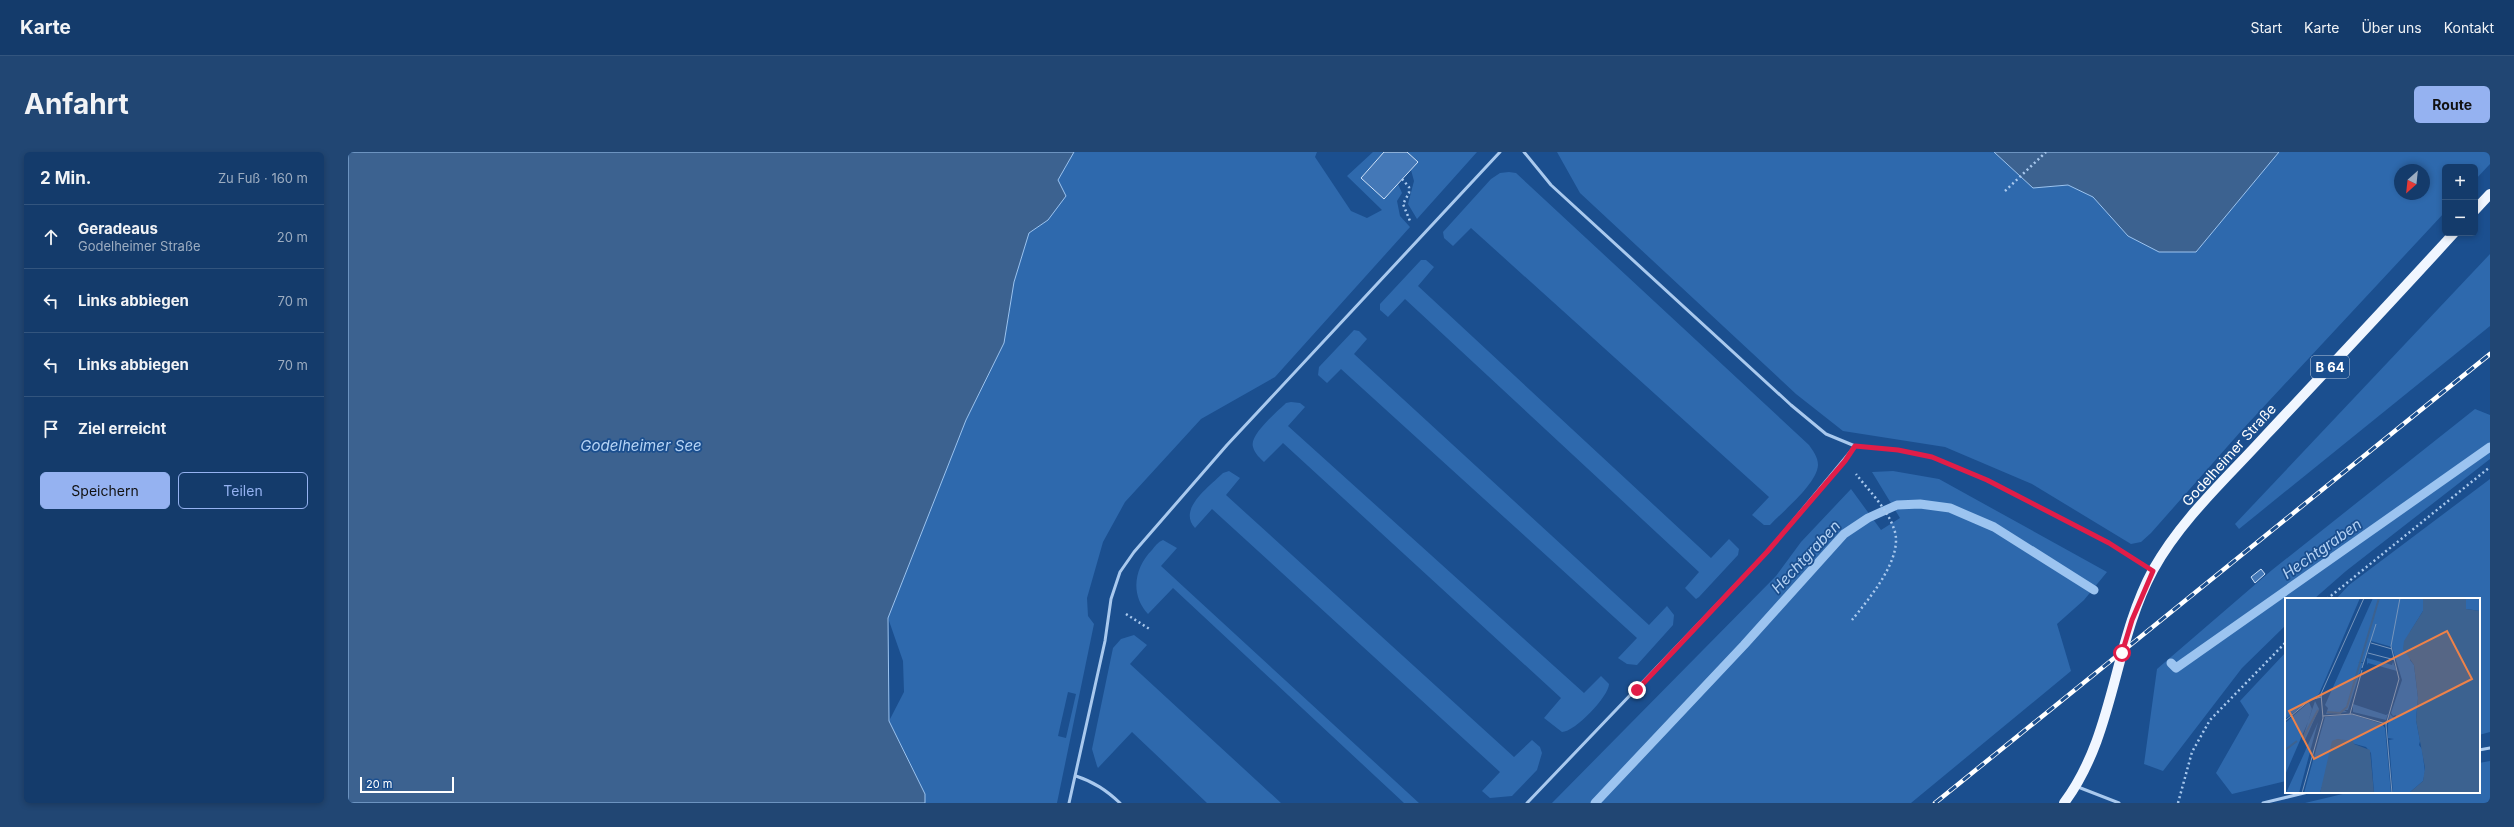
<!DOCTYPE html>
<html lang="de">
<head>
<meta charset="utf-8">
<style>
  :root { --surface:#143b6b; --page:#214673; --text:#f1f3f6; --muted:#9dadc1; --line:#33557e; --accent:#95b2f1 }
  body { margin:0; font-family:Inter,sans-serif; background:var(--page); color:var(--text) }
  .controls { position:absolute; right:12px; top:12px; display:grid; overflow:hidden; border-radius:6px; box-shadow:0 2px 6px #0003 }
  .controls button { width:36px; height:36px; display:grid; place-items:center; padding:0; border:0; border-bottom:1px solid var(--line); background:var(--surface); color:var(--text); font:20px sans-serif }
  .compass { position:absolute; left:2046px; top:12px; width:36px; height:36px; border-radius:50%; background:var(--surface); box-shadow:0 2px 6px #0003; rotate:207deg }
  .scale { position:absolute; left:12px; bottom:10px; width:94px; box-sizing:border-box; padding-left:4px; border:2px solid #fff; border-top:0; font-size:11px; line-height:14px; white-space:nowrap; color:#fff; -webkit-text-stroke:3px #1b4f8f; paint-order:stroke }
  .stop { position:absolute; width:12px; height:12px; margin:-9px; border:3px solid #e11d48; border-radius:50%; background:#fff }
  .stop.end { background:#e11d48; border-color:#fff; box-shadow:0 1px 4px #0008 }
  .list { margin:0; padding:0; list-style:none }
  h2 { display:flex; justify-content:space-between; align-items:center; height:52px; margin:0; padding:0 16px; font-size:17px }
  h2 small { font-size:13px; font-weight:400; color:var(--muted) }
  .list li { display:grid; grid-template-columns:26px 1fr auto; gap:12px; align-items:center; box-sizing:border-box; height:64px; padding:0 16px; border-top:1px solid var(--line) }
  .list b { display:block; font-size:15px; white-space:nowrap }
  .list p { margin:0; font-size:13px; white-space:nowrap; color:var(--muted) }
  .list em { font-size:13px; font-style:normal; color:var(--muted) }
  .actions { display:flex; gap:8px; padding:12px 16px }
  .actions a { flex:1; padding:9px 0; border:1px solid var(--accent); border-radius:6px; text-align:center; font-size:14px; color:var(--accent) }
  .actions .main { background:var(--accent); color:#111 }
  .icon { flex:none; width:22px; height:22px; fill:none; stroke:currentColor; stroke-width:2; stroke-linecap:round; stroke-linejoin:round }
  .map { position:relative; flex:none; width:2142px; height:651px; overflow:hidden; border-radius:6px }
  header { display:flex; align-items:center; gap:24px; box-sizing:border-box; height:56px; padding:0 20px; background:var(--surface); border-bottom:1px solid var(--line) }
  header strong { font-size:19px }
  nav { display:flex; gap:22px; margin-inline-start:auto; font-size:14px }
  .intro { display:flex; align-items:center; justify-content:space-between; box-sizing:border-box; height:96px; padding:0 24px }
  h1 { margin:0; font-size:28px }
  .button { padding:10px 18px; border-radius:6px; background:var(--accent); color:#111; font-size:14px; font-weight:700 }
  main { display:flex; gap:24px; padding:0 24px }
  aside { flex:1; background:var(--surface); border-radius:6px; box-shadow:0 2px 6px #0003 }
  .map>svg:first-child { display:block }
  .green { fill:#2e69ad; fill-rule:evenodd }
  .water { fill:#3c6290; stroke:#9cc4f0 }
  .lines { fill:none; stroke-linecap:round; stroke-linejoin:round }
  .stream { stroke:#9cc4f0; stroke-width:9 }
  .building { fill:#4478b7; stroke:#cfe3fa }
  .path { stroke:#a9c9ee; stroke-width:2.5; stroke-dasharray:2 3; stroke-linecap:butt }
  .lane { stroke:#a9c9ee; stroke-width:3 }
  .primary { stroke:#f0f6ff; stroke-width:10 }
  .rail-casing { stroke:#fff; stroke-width:4.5 }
  .rail { stroke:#1b4f8f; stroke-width:3; stroke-dasharray:9; stroke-linecap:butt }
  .route { stroke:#e11d48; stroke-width:5 }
  .labels { text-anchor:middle; stroke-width:3.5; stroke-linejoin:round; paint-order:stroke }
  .shield { fill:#1b4f8f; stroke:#bbcadd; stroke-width:1 }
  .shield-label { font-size:13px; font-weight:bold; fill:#fff }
  .street-label { font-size:14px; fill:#fff; stroke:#1b4f8f }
  .water-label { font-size:15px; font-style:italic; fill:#b5d3f5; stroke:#1b4f8f }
  .inset-river { fill:none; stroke:#3c6290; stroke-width:2 }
  .inset-road { fill:none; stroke:#7695bc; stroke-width:1 }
  .view { fill:#ee8249; fill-opacity:0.15; stroke:#ee8249; stroke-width:2 }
  .inset-edge { fill:none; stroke:#fff; stroke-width:2 }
</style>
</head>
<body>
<header>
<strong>Karte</strong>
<nav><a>Start</a><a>Karte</a><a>Über uns</a><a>Kontakt</a></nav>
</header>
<div class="intro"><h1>Anfahrt</h1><a class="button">Route</a></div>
<main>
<aside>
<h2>2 Min.<small>Zu Fuß · 160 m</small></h2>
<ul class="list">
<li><svg class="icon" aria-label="ahead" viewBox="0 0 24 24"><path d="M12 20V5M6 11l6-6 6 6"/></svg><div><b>Geradeaus</b><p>Godelheimer Straße</p></div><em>20 m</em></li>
<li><svg class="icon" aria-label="left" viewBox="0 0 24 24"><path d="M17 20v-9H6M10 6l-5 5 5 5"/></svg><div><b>Links abbiegen</b></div><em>70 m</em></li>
<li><svg class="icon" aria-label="left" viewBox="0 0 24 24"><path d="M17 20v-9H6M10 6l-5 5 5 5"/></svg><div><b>Links abbiegen</b></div><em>70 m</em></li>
<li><svg class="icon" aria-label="arrive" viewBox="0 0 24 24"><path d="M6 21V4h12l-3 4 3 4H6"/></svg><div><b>Ziel erreicht</b></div></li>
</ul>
<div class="actions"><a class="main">Speichern</a><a>Teilen</a></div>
</aside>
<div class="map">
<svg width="2142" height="651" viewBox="0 0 2142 651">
  <rect width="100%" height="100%" fill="#1b4f8f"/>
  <g class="green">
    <path d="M 726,0 L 969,0 L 967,5 L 1003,59 L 1019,66 L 1034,58 L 999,24 L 1025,0 L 1036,0 L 1013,26 L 1036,47 L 1050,32 L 1054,41 L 1049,49 L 1052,64 L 1062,75 L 927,225 L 853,267 L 777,350 L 755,390 L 739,446 L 740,464 L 746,472 L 709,651 L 577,651 L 577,642 L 541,569 L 556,540 L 555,509 L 540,466 L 618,268 L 656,191 L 666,130 L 681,81 L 700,68 L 710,28 ZM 720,540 L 728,542 L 718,586 L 710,584 Z"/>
    <path d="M 1059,0 L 1129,0 L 1069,67 L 1060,52 L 1066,29 L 1063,18 L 1070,10 Z"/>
    <path d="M 1209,0 L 1646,0 L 1685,36 L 1720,33 L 1745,45 L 1780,84 L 1848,100 L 1931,0 L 2142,0 L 2142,12 L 2127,28 L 2127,15 L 2097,15 L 2097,60 L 1894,278 L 1803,381 L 1793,390 L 1783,392 L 1684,332 L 1597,295 L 1495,279 L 1448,242 L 1232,41 ZM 2052,18 L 2076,18 L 2076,42 L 2052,42 Z"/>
    <path d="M 1161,20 L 1168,21 L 1461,293 C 1465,299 1470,305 1470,313 C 1469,332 1435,359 1422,373 L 1416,373 L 1404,363 L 1421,345 L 1123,76 L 1105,94 L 1096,86 L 1095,80 L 1143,27 L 1152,21 Z"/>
    <path d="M 2142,102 L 2142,174 L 1891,377 L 1887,372 Z"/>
    <path d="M 1073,108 L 1078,108 L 1086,115 L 1070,134 L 1363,406 L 1381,387 L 1391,397 L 1390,403 L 1351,445 L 1348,447 L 1337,436 L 1351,420 L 1057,147 L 1040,165 L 1032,158 L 1032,152 Z"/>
    <path d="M 1006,178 L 1011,179 L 1019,187 L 1006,202 L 1301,473 L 1319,454 L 1326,463 L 1325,473 L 1289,513 L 1279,512 L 1270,506 L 1289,486 L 993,217 L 979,231 L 970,223 L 971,215 Z"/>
    <path d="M 943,250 L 952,251 L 957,255 L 940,274 L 1236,541 L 1253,524 L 1261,532 C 1261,544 1227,580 1214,580 L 1196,566 L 1213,546 L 935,291 L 916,310 C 912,306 907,302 905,295 C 901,283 929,260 938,251 Z"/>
    <path d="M 2127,257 L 2142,263 L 2142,307 L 1998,419 L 1966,447 L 1938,447 L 1938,473 L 1894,516 L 1815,619 L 1796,612 L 1809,517 L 1924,418 Z"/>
    <path d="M 881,319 L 892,326 L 878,343 L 1166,605 L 1184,588 L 1192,595 L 1194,601 L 1189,618 L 1164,644 L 1142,646 L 1134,639 L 1152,620 L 864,357 L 847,376 C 829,357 862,334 875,321 Z"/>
    <path d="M 1545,319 L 1591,327 L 1759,420 L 1736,448 L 1709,472 L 1723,519 L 1563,651 L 1204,651 L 1428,424 L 1453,390 L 1503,337 L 1533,378 L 1552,366 L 1524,320 Z"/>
    <path d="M 2142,327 L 2142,580 L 2131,583 L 2131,447 L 1988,447 L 2001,433 Z"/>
    <path d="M 815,388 L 829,396 L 813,414 L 1071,651 L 1056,651 L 825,436 L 800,462 C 782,443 786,416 804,398 C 807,394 810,390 815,388 Z"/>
    <path d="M 786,483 L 799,493 L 782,512 L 933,651 L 859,651 L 784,580 L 750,616 L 749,614 L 744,597 L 765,496 L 773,487 Z"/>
    <path d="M 1938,500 L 1938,629 L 1884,642 L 1868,621 L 1901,563 L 1892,549 Z"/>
    <path d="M 2142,609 L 2142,651 L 1957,651 L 2003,640 L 2131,640 L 2131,611 Z"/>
  </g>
  <g class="water">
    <path d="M 0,0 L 726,0 L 710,28 L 718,44 L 700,68 L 681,81 L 666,130 L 656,191 L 618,268 L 540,466 L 541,569 L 577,642 L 577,651 L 0,651 Z"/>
    <path d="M 1646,0 L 1931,0 L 1848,100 L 1811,100 L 1780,84 L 1745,45 L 1720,33 L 1685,36 Z"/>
  </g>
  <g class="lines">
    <g class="stream">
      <path d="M 1823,511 L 1828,516 L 2142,295"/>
      <path d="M 1247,651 L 1396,493 L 1496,382 L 1520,366 L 1549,353 L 1572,352 L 1602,356 L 1646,375 L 1746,438"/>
    </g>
  </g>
  <g class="building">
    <path d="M 1036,0 L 1059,0 L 1070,10 L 1036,47 L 1013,26 Z"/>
    <path d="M 1913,417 L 1917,422 L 1907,431 L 1903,425 Z"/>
  </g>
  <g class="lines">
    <g class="path">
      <path d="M 1054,27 L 1061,35 L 1061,41 L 1055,52 L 1062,69"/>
      <path d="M 1657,39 L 1698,0"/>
      <path d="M 1979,447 L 2142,315"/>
      <path d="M 778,462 L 803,478"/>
      <path d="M 1504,468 C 1520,448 1557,405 1546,377 C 1539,356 1521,339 1508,322"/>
      <path d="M 1830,651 L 1844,600 L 1862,568 L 1938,490"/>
    </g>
    <g class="lane">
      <path d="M 1176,0 L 1203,33 L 1443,253 L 1478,282 L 1507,294 L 1550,298 L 1584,305 L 1639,328 L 1761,391 L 1804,418"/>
      <path d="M 2131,598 L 2142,596"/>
      <path d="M 728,624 C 746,630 758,638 772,651"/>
      <path d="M 1730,635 L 1771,651"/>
      <path d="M 721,651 L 757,489 L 763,447 L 772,420 L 786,400 L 879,293 L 1152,0"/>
      <path d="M 1179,651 L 1419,400 L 1507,294"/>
      <path d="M 1915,651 L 1960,640"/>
    </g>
    <g class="primary">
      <path d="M 2127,58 L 2142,42"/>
      <path d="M 1716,651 C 1767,583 1765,492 1805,418 C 1834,366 1879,326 1918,283 C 1981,216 2044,149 2106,81"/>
    </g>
    <defs>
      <path id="rail" d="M 1587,651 L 2142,202"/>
    </defs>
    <use href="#rail" class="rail-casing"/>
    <use href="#rail" class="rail"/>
  </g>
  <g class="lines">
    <path class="route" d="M 1289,538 L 1419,400 L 1497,309 L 1507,294 L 1550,298 L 1584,305 L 1639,328 L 1761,391 L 1805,419 L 1784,468 L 1774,501"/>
  </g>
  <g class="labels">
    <rect class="shield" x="1963" y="204" width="38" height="22" rx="3"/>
    <g class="shield-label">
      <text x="1982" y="220">B 64</text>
    </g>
    <g class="street-label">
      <text transform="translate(1881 303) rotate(-48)" y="5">Godelheimer Straße</text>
    </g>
    <g class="water-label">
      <text x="293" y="299">Godelheimer See</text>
      <text transform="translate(1974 397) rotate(-35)" y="5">Hechtgraben</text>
      <text transform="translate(1458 405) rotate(-47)" y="5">Hechtgraben</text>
    </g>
  </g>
  <g transform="translate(1937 446)">
    <rect width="195" height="195" fill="#1b4f8f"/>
    <path d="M 0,0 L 75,0 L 34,96 L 0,121 ZM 88,0 L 138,0 L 138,13 L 125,34 L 125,62 L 129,67 L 133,100 L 131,122 L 135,143 L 134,147 L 137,151 L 140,174 L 138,183 L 124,195 L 108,195 L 104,142 L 109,141 L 103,140 L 103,127 L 105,116 L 110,121 L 111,117 L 108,118 L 106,115 L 117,82 L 107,49 L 86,43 L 78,64 L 73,64 L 78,65 L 63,112 L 59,112 L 62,114 L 41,116 L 43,110 L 40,107 ZM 181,0 L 195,0 L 195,13 L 181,11 ZM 82,60 L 107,67 L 108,64 L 112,73 L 83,65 L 82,67 ZM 30,103 L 34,111 L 20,142 L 17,142 ZM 24,104 L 27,111 L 23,124 L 0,177 L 0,125 ZM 68,106 L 101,117 L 103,116 L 101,122 L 68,114 ZM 66,116 L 97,126 L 100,130 L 106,195 L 89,195 L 86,155 L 81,149 L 52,141 L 35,195 L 19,195 L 40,119 ZM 33,124 L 14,195 L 1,195 L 18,158 Z" fill="#2e69ad"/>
    <path d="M 138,0 L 181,0 L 181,11 L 195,13 L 195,195 L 124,195 L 138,183 L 140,170 L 131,122 L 133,100 L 129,67 L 118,51 L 119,43 L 138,13 ZM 52,141 L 68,143 L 69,146 L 85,152 L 89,195 L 35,195 L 47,143 Z" fill="#3c6290"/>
    <path class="inset-river" d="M 42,114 L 55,115 L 62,109 L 94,0M 18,140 L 33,112M 0,152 L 12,143"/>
    <path class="inset-road" d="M 86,45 L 107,51M 83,55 L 110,62M 77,70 L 91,26M 65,116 L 77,72M 38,118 L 67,116 L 101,126M 0,123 L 25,102 L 36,99M 17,195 L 38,120 L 36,96 L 79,0M 107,195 L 101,127 L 114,81 L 106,48 L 115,0"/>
    <path class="view" d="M 162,33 L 187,81 L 29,161 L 4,113 Z"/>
    <rect width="195" height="195" class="inset-edge"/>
  </g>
</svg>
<div class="controls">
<button>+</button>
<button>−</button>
</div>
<svg class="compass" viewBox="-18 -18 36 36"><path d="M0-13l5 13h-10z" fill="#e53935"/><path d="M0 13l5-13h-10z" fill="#9dadc1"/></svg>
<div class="scale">20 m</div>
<div class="stop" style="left:1774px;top:501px"></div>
<div class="stop end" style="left:1289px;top:538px"></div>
</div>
</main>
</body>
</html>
